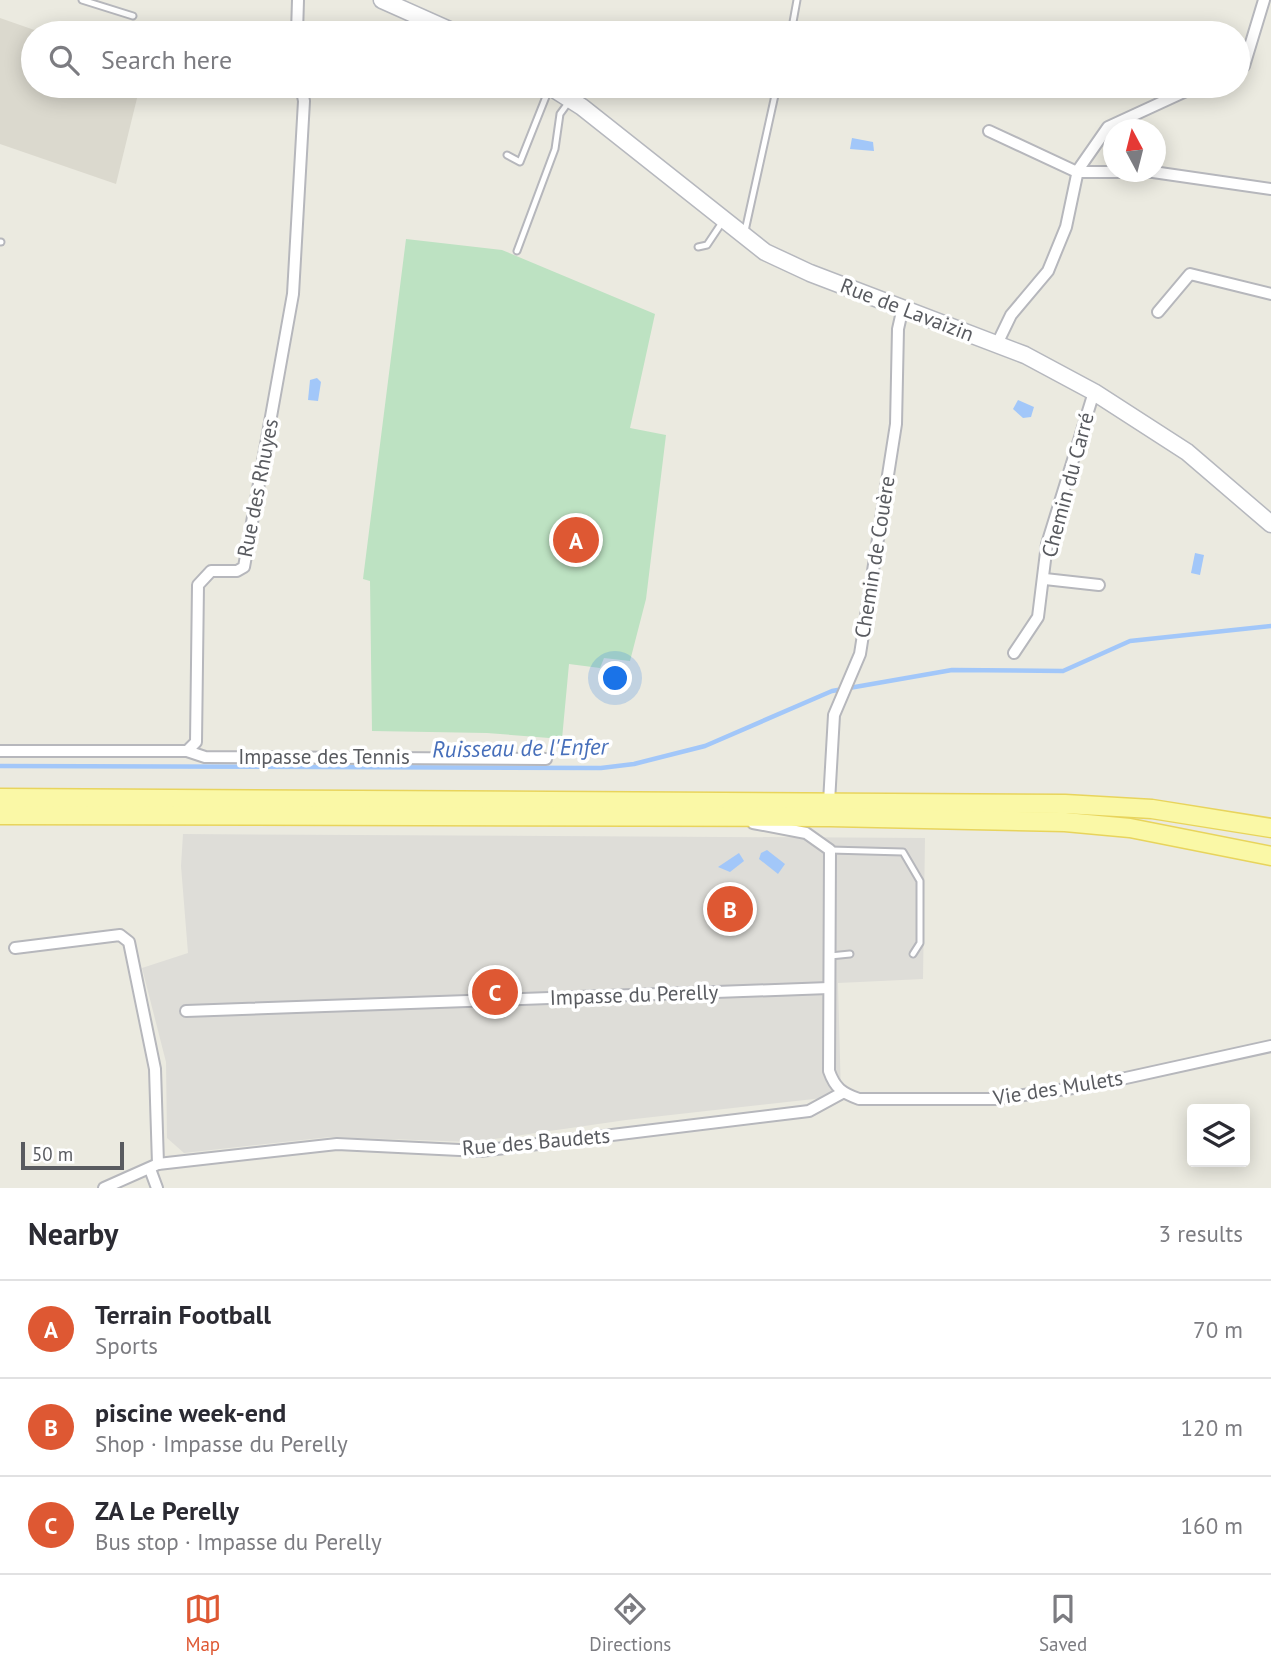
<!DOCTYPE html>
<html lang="en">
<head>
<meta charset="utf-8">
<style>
  :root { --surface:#fff; --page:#f7f7f7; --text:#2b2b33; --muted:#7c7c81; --line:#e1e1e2; --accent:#de5833 }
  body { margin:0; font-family:"PT Sans",sans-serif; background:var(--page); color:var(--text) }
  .controls { position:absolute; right:21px; bottom:21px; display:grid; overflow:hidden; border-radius:7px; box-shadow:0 4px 18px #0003 }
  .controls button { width:63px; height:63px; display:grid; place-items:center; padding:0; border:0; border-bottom:2px solid var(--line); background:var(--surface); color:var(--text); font:35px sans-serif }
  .compass { position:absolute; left:1103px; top:119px; width:63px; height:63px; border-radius:50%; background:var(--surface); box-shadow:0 4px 18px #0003; rotate:353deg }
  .scale { position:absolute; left:21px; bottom:18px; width:103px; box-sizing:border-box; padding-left:7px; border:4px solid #595b60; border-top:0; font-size:19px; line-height:24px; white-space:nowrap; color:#595b60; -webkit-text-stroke:5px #fff; paint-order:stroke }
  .you { position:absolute; left:616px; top:679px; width:24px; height:24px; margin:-18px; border:5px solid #fff; border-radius:50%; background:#1a73e8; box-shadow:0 0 0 10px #1a73e833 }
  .badge { display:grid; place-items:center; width:46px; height:46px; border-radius:50%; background:var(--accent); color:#fff; font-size:23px; font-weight:700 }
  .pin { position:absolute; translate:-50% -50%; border:4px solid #fff; box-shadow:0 2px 7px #0006 }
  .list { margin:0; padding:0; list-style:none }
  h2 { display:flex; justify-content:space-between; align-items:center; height:91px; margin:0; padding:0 28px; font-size:30px }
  h2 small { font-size:23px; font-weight:400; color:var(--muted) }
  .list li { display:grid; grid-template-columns:46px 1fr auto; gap:21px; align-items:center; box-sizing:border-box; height:98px; padding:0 28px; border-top:2px solid var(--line) }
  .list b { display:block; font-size:26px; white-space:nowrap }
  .list p { margin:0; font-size:23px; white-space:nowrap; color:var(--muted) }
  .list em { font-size:23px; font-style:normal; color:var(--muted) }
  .icon { flex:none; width:38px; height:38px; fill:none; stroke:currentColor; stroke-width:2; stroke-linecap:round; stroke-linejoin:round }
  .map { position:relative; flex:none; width:1271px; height:1188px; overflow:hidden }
  .search { position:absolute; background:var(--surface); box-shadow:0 4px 18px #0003; left:21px; right:21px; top:21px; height:77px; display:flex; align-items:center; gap:18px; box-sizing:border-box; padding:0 24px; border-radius:38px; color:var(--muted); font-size:26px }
  .sheet { height:385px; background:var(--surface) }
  nav { display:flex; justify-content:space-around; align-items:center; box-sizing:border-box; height:98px; border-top:2px solid var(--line); background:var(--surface); font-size:19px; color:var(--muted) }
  nav a { display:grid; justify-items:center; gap:4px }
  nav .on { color:var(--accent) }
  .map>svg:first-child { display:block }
  .industrial { fill:#deddd8 }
  .education { fill:#dbd9ce }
  .green { fill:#bde2c2 }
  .water { fill:#a2c7f9 }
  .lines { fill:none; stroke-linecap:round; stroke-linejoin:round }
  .stream { stroke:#a2c7f9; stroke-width:4.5 }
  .lane-casing { stroke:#b6b7bc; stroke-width:9 }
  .street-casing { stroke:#b6b7bc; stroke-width:14 }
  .secondary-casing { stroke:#b6b8be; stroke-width:19 }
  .primary-casing { stroke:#e8d45c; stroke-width:21 }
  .lane { stroke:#fff; stroke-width:5 }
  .street { stroke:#fff; stroke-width:10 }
  .secondary { stroke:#fff; stroke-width:16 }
  .primary { stroke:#faf8a6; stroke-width:18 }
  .labels { text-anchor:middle; stroke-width:7; stroke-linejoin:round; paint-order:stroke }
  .street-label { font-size:21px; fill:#595b60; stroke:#fff }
  .water-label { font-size:23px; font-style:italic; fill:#476fba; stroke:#fff }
</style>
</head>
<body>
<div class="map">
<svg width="1271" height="1188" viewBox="0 0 1271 1188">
  <rect width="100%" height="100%" fill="#ebeae0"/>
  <path class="industrial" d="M 183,834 L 925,838 L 923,979 L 838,983 L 841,1096 L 626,1120 L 473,1142 L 330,1137 L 184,1153 L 167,1138 L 166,1062 L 142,968 L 188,953 L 181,866 Z"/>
  <path class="education" d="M 0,18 L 43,33 L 33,33 L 33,86 L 140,86 L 116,184 L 0,144 Z"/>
  <path class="green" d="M 406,239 L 502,250 L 655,314 L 630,428 L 666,435 L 646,599 L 630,661 L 604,658 L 600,668 L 569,664 L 562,739 L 487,733 L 372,731 L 370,581 L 363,579 Z"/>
  <g class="water">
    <path d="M 852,138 L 873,142 L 874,151 L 850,149 Z"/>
    <path d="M 317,378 L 321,382 L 318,401 L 308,400 L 310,380 Z"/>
    <path d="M 1018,400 L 1034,407 L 1031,417 L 1023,418 L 1013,409 Z"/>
    <path d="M 1195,553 L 1204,555 L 1200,575 L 1191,573 Z"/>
    <path d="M 767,850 L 785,864 L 778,874 L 759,859 L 761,853 Z"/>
    <path d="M 739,853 L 744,861 L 730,872 L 718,867 Z"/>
  </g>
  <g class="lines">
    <path class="stream" d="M 0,766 L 601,768 L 634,764 L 705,746 L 832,691 L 952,670 L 1063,671 L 1130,641 L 1271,626"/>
    <defs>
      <g id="lane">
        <path d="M 82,0 L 133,16"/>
        <path d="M 791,33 L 797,0"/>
        <path d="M 507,155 L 520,162 L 549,89"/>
        <path d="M 745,231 L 777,86"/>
        <path d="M 0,242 L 1,242"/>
        <path d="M 698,247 L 707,245 L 723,221"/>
        <path d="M 517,251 L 555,149 L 560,114 L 568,103"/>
        <path d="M 830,850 L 903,852 L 920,881 L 920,943 L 913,954"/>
        <path d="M 830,956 L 850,954"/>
      </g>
      <g id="street">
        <path d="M 297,33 L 298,0"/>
        <path d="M 1238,69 L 1244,66 L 1264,0"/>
        <path d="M 989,131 L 1077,172 L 1153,172 L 1271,189"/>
        <path d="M 1158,312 L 1190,274 L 1271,294"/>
        <path d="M 997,344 L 1011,315 L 1048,271 L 1066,227 L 1078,170 L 1108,127 L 1197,86"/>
        <path d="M 1045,579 L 1099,585"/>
        <path d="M 1014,653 L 1038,617 L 1047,544 L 1094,392"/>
        <path d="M 0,751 L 187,751 L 196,742 L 198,585 L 211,571 L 237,571 L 244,567 L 293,294 L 304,101 L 301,86"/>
        <path d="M 187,751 L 205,757 L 546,759"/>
        <path d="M 829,802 L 834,715 L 860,654 L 896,424 L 898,329 L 903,307"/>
        <path d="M 753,823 L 806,833 L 830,850 L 829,1071 C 835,1088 842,1093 859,1099 L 996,1099 L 1094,1085 L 1271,1046"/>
        <path d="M 15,948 L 120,935 L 129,942 L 155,1069 L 158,1164"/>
        <path d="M 186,1011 L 829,988"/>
        <path d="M 150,1169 L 157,1188"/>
        <path d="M 104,1188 L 158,1164 L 337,1144 L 480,1151 L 809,1111 L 842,1093"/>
      </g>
      <g id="secondary">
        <path d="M 382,0 L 456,33"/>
        <path d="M 549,86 L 582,107 L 765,252 L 810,273 L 1025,355 L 1094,392 L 1187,452 L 1271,524"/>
      </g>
      <g id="primary">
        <path d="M 0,798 L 1065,804 L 1152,809 L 1271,828"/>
        <path d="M 0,815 L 830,817 L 1065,822 L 1130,828 L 1271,856"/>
      </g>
    </defs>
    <use href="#lane" class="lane-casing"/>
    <use href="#street" class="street-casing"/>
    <use href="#secondary" class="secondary-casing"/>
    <use href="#primary" class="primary-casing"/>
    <use href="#lane" class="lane"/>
    <use href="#street" class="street"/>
    <use href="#secondary" class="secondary"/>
    <use href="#primary" class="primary"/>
  </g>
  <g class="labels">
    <g class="street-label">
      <text transform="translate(907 310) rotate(21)" y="7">Rue de Lavaizin</text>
      <text transform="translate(1068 485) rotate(-75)" y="7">Chemin du Carré</text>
      <text transform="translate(258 488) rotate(-79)" y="7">Rue des Rhuyes</text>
      <text transform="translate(875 557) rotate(-81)" y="7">Chemin de Couère</text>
      <text x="324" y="764">Impasse des Tennis</text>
      <text transform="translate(634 995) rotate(-2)" y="7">Impasse du Perelly</text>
      <text transform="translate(1058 1088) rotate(-9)" y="7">Vie des Mulets</text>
      <text transform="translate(536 1142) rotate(-5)" y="7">Rue des Baudets</text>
    </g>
    <g class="water-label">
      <text transform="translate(520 748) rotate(-1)" y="8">Ruisseau de l'Enfer</text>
    </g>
  </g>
</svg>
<div class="controls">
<button><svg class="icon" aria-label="layers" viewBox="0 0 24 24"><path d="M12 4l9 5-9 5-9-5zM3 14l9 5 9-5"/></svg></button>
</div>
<svg class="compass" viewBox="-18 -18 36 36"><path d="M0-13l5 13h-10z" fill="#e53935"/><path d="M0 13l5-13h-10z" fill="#7c7c81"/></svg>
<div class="scale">50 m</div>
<div class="you"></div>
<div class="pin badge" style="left:576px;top:540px">A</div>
<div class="pin badge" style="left:730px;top:909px">B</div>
<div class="pin badge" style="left:495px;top:992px">C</div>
<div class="search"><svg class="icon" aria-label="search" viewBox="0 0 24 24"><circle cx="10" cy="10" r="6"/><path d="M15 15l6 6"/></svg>Search here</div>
</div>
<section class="sheet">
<h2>Nearby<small>3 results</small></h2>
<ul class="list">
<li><span class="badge">A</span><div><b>Terrain Football</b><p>Sports</p></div><em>70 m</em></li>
<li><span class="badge">B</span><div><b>piscine week-end</b><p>Shop · Impasse du Perelly</p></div><em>120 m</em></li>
<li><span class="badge">C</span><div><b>ZA Le Perelly</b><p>Bus stop · Impasse du Perelly</p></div><em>160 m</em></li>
</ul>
</section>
<nav>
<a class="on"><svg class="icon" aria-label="map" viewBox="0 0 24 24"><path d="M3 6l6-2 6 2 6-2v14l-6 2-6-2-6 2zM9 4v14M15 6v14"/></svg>Map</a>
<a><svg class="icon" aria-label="directions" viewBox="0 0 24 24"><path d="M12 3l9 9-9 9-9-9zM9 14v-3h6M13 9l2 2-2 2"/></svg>Directions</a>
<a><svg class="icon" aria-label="saved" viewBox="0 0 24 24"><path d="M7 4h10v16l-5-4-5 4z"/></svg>Saved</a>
</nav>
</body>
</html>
